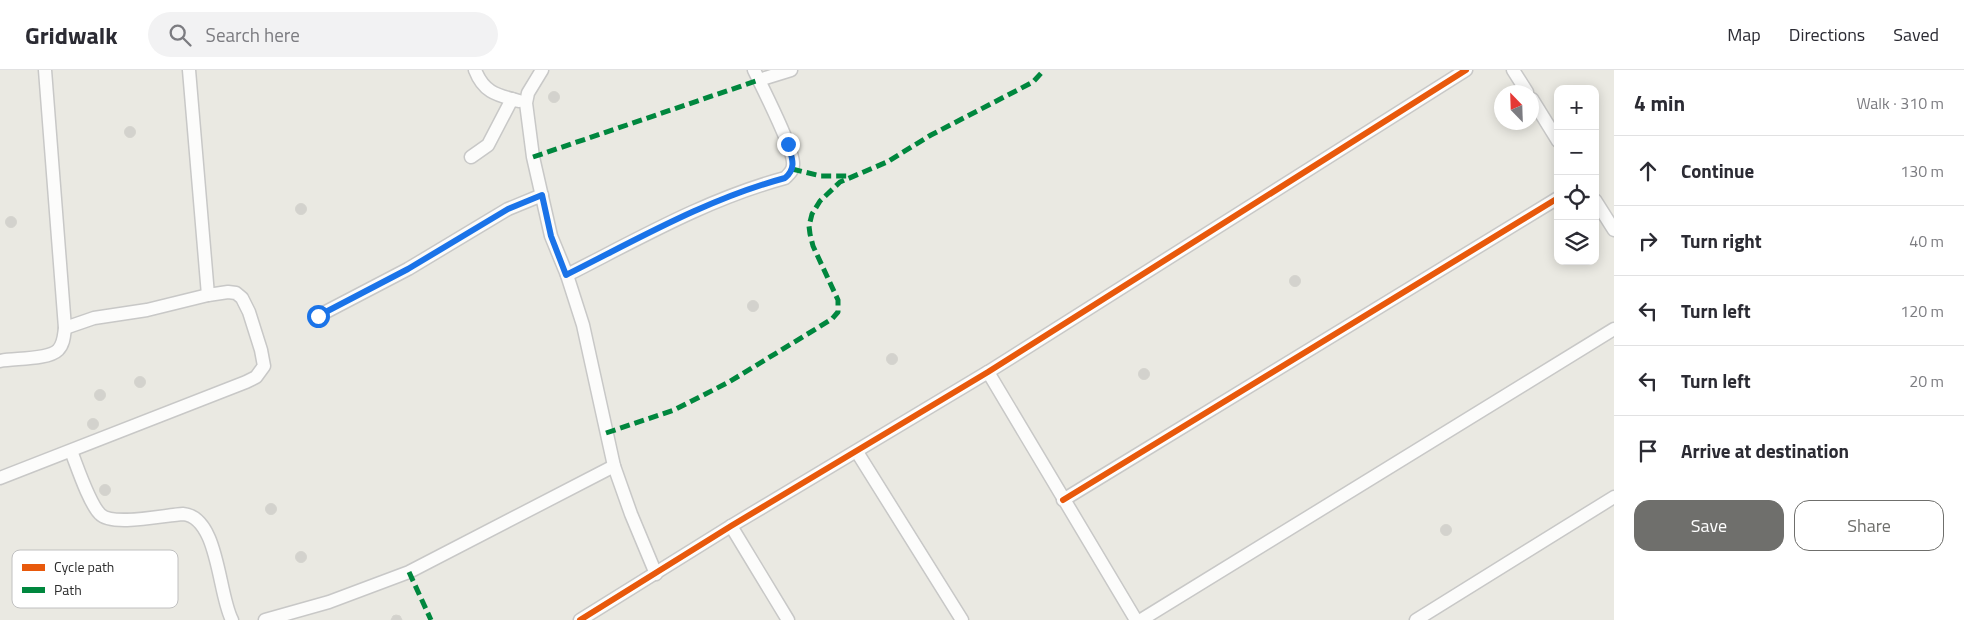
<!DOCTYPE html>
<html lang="en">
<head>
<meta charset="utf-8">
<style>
  :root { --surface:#fff; --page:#f2f2f3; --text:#2b2b33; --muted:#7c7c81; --line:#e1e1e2; --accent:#6f6f6c }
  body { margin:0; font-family:"Titillium Web",sans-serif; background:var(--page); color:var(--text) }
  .controls { position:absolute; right:15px; top:15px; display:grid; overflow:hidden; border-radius:10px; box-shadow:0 2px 12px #0003 }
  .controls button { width:45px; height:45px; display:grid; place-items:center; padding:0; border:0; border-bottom:1px solid var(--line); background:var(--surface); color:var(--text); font:25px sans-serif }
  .compass { position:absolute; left:1494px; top:15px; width:45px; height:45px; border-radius:50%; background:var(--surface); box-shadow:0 2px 12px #0003; rotate:337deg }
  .stop { position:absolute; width:15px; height:15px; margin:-11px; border:4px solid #1a73e8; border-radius:50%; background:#fff }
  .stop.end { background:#1a73e8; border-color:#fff; box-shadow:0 1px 5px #0008 }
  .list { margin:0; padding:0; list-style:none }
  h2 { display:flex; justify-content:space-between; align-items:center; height:65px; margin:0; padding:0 20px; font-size:21px }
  h2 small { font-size:16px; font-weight:400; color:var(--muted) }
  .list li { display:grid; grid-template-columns:32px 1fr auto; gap:15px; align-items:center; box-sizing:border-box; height:70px; padding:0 20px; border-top:1px solid var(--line) }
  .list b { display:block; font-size:19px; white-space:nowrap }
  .list em { font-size:16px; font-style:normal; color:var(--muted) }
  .actions { display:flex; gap:10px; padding:15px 20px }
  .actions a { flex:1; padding:11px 0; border:1px solid var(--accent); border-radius:15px; text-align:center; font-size:18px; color:var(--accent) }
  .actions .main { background:var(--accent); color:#fff }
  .icon { flex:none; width:28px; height:28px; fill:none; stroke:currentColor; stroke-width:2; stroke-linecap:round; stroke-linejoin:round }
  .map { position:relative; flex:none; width:1614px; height:550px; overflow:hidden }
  header { display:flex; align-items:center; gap:30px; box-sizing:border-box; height:70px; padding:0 25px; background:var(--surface); border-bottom:1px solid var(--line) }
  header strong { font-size:24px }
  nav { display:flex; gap:28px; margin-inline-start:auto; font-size:18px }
  .search { width:350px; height:45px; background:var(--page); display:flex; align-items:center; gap:12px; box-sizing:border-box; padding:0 18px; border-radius:28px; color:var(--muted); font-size:19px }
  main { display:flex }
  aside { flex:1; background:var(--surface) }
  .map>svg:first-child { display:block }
  .building { fill:#d3d2cd; stroke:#d5d4ce }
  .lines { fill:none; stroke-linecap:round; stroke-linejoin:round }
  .street-casing { stroke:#c8c8c7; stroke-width:15 }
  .street { stroke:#fcfcfb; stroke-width:12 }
  .quiet { stroke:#00873e; stroke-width:5; stroke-dasharray:10 5; stroke-linecap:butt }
  .cycleway-casing { stroke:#fff; stroke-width:9 }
  .cycleway { stroke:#e8590c; stroke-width:6 }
  .route { stroke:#1a73e8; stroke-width:6 }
  .key { fill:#fff; stroke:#c0c0c0; stroke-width:1 }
  .key-label { font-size:14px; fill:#2d2d2d }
</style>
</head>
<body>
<header>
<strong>Gridwalk</strong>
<div class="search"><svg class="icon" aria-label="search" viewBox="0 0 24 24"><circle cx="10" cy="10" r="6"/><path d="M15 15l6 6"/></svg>Search here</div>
<nav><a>Map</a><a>Directions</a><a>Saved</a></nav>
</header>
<main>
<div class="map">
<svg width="1614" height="550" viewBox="0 0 1614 550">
  <rect width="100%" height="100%" fill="#eae9e2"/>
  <g class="building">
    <circle cx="554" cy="27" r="5.5"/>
    <circle cx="130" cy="62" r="5.5"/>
    <circle cx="301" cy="139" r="5.5"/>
    <circle cx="11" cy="152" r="5.5"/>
    <circle cx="1295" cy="211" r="5.5"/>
    <circle cx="753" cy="236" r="5.5"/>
    <circle cx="892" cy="289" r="5.5"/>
    <circle cx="1144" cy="304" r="5.5"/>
    <circle cx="140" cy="312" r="5.5"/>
    <circle cx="100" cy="325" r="5.5"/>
    <circle cx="93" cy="354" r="5.5"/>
    <circle cx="105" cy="420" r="5.5"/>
    <circle cx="271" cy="439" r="5.5"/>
    <circle cx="1446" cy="460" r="5.5"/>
    <circle cx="301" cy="487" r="5.5"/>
    <path d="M 396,545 L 400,546 L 402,550 L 391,550 L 393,546 Z"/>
  </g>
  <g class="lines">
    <defs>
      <g id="street">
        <path d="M 189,0 L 208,225"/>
        <path d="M 475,0 C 484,23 497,25 519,31"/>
        <path d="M 542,0 L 528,23 L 526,33 L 533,87 L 551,166 L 567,205 L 583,255 L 614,396 L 631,444 L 656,504"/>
        <path d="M 1513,0 L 1527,22"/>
        <path d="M 759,10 L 791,0"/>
        <path d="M 1532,29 L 1558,71"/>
        <path d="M 471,87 L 488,75 L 512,29"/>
        <path d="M 1595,130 L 1614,160"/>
        <path d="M 567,205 C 638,169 707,129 785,108 C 789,104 793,101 793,95 C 795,81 762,17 754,0"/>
        <path d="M 318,246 L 408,199 L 508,139 L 542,125"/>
        <path d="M 0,291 C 14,288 48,290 58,280 C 64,274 64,265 65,258 L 45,0"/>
        <path d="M 988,302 L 1136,550"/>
        <path d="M 71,381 C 77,396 89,433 100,444 C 112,457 165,445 183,444 C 219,447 218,524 232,550"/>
        <path d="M 857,382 L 962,550"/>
        <path d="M 0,408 L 246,312 L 256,307 L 264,296 L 261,280 L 249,242 L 242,228 L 236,223 L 228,222 L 208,225 L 147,240 L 94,248 L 65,258"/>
        <path d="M 1063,430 L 1558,128"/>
        <path d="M 731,456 L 788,550"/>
        <path d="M 265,550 L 329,532 L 409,502 L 614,396"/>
        <path d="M 580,550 L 731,456 L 988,302 L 1466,0"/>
        <path d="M 1141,550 L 1614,259"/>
        <path d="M 1416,550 L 1614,427"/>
      </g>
    </defs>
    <use href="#street" class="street-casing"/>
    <use href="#street" class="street"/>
    <g class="quiet">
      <path d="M 533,87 L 759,10"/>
      <path d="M 792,99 L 821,106 L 849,106"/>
      <path d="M 606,363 L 674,340 L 729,312 L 832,249 L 838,242 L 838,230 L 813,176 L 810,164 L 809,156 L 812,144 L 820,131 L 840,112 L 887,92 L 931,65 L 1033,12 L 1044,0"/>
      <path d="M 409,502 L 431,550"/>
    </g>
    <defs>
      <g id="cycleway">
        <path d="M 1063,430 L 1558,128"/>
        <path d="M 580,550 L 731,456 L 988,302 L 1466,0"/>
      </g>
    </defs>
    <use href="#cycleway" class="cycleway-casing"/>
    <use href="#cycleway" class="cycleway"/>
  </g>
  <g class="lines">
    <path class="route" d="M 318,246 L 408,199 L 508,139 L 542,125 L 551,166 L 566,205 C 638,169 707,129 785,108 C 797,98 792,88 788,74"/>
  </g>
  <rect x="12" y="480" width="166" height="58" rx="8" class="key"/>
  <rect x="22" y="494" width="23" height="7" fill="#e8590c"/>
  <rect x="22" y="517" width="23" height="6" fill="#00873e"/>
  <g class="key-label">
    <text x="54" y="502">Cycle path</text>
    <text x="54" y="525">Path</text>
  </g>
</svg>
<div class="controls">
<button>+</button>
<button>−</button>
<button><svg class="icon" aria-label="locate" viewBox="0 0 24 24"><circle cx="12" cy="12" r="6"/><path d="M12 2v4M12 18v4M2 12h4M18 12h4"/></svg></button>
<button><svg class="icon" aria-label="layers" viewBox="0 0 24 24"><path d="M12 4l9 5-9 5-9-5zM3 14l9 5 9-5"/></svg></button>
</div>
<svg class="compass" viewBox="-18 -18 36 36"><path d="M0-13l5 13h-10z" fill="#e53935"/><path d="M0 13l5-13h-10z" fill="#7c7c81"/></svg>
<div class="stop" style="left:318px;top:246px"></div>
<div class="stop end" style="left:788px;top:74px"></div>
</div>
<aside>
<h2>4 min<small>Walk · 310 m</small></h2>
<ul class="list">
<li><svg class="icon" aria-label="ahead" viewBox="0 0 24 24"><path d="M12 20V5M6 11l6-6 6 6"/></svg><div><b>Continue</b></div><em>130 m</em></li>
<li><svg class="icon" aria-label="right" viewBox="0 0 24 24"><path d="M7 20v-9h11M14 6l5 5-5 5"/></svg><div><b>Turn right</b></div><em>40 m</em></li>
<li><svg class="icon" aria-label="left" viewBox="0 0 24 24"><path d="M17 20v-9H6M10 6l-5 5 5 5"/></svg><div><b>Turn left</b></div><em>120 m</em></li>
<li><svg class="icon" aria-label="left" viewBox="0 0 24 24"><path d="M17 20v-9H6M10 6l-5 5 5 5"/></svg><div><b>Turn left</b></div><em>20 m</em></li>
<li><svg class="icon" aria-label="arrive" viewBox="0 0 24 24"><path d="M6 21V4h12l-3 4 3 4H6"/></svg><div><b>Arrive at destination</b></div></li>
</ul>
<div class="actions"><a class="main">Save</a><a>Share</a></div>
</aside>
</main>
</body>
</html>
